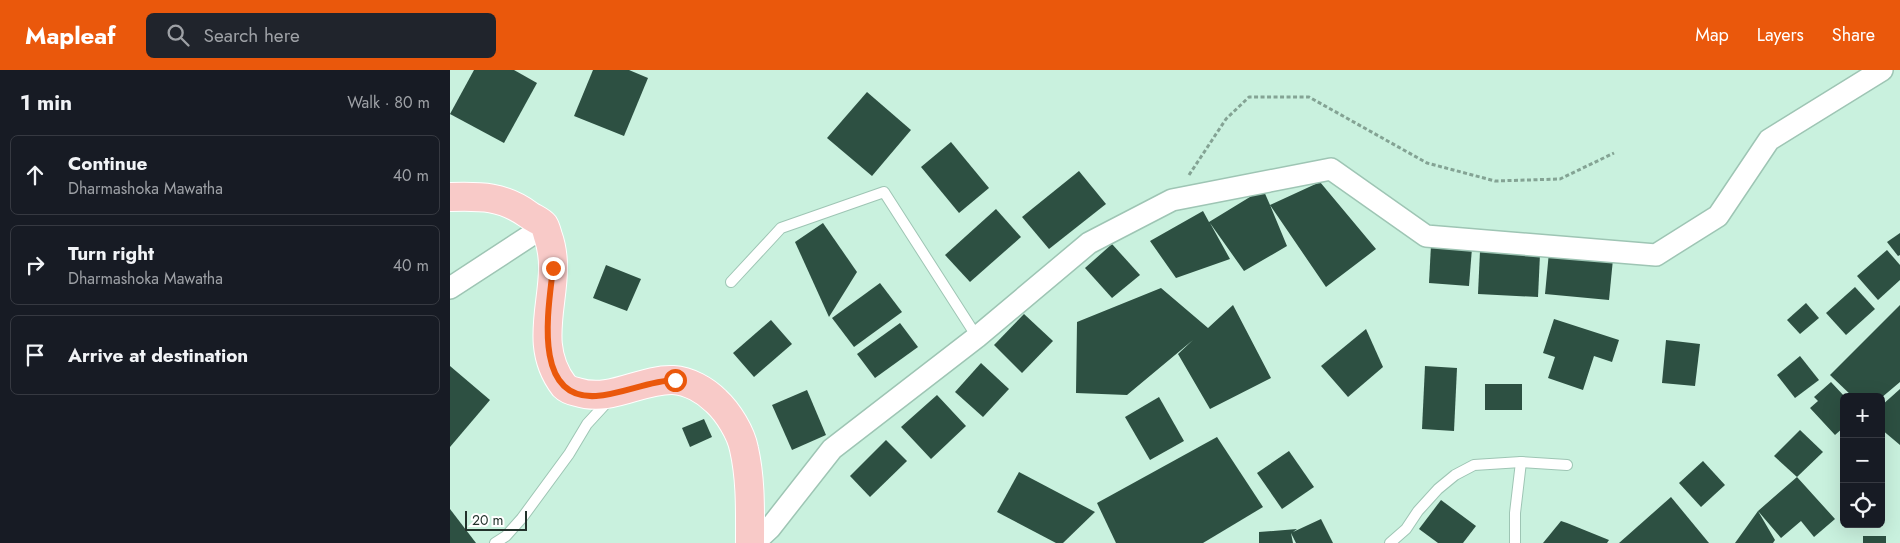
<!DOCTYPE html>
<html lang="en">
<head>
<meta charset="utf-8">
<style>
  :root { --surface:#171b24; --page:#20242c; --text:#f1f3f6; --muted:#9ea1a6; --line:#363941; --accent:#ea580c }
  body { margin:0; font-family:Jost,sans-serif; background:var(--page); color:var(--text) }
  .controls { position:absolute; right:15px; bottom:15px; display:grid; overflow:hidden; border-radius:8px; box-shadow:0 5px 20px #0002 }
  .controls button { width:45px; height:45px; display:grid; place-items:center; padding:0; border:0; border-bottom:1px solid var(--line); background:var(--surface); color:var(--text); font:25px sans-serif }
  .scale { position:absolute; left:15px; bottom:12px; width:62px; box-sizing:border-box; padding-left:5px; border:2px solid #22322b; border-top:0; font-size:14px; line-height:18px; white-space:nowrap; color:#22322b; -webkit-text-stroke:4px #fff; paint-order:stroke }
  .stop { position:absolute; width:15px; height:15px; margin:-11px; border:4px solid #ea580c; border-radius:50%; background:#fff }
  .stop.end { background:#ea580c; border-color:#fff; box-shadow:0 1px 5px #0008 }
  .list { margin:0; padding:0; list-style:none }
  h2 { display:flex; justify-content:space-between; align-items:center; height:65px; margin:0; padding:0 20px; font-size:21px }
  h2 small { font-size:16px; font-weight:400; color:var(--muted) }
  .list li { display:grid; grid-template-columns:32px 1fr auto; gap:15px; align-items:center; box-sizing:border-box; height:80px; margin:0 10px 10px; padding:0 10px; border:1px solid var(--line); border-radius:8px }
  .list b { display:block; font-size:19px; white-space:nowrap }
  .list p { margin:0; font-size:16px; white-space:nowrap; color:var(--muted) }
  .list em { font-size:16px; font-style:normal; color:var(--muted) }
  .icon { flex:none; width:28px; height:28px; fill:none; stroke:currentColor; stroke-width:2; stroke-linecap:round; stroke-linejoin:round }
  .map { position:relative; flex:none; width:1450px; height:473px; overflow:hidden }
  header { display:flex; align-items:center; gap:30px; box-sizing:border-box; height:70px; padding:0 25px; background:var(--accent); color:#fff }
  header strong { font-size:24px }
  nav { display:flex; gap:28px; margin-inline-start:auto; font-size:18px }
  .search { width:350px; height:45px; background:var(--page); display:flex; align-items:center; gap:12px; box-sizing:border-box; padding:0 18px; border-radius:8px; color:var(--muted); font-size:19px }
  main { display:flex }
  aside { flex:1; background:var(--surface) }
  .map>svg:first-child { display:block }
  .building { fill:#2d5042 }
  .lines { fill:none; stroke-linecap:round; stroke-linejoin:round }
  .lane-casing { stroke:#9ec5b4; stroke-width:12 }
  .street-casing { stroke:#9ec5b4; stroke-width:24 }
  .primary-casing { stroke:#fff; stroke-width:30 }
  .path { stroke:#84a394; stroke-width:3; stroke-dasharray:4 2.5; stroke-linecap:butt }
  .lane { stroke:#fff; stroke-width:10 }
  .street { stroke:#fff; stroke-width:21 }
  .primary { stroke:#f8cac8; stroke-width:28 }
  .route { stroke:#ea580c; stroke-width:6 }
</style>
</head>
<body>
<header>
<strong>Mapleaf</strong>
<div class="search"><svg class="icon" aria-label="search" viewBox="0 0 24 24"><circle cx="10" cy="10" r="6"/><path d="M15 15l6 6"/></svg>Search here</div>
<nav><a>Map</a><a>Layers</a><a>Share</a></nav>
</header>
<main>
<aside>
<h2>1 min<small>Walk · 80 m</small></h2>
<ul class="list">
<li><svg class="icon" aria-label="ahead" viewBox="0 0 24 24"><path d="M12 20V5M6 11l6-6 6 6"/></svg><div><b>Continue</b><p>Dharmashoka Mawatha</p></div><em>40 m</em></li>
<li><svg class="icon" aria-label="right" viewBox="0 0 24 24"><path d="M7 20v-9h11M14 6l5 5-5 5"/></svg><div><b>Turn right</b><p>Dharmashoka Mawatha</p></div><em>40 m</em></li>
<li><svg class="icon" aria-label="arrive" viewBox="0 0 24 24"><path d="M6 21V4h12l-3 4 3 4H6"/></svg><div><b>Arrive at destination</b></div></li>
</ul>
</aside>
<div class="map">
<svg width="1450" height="473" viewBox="0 0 1450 473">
  <rect width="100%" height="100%" fill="#c9f1de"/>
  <g class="building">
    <path d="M 24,0 L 64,0 L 87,13 L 54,73 L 0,44 Z"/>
    <path d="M 143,0 L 179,0 L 198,8 L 174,66 L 124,46 Z"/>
    <path d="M 417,22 L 461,60 L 422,106 L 377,68 Z"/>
    <path d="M 501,72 L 539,118 L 509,143 L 471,97 Z"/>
    <path d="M 629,101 L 656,134 L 599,179 L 572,147 Z"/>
    <path d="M 870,112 L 926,179 L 876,217 L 820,135 L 837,176 L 794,201 L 760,153 L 780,189 L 726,208 L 700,171 L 753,141 L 759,152 L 813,119 L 820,135 Z"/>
    <path d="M 546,139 L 571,167 L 520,212 L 495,185 Z"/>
    <path d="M 373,153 L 407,202 L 379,247 L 345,172 Z"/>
    <path d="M 1450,163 L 1450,185 L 1448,186 L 1437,172 Z"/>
    <path d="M 662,174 L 690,205 L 662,228 L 635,198 Z"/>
    <path d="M 981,175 L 1022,178 L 1019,216 L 979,213 Z"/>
    <path d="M 1437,180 L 1450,195 L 1450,210 L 1428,230 L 1407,206 Z"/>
    <path d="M 1030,181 L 1090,184 L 1088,227 L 1028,224 Z"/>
    <path d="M 1099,182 L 1163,189 L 1159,230 L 1095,224 Z"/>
    <path d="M 156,195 L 191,209 L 177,241 L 143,228 Z"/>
    <path d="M 430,213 L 452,242 L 404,277 L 382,248 Z"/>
    <path d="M 1405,217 L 1425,239 L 1396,265 L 1376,243 Z"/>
    <path d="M 711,218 L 758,258 L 783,235 L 821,308 L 760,339 L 728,284 L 743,270 L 677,325 L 626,323 L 627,252 Z"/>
    <path d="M 1356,233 L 1369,248 L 1350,264 L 1337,250 Z"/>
    <path d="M 1450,235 L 1450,312 L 1431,328 L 1403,327 L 1380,305 Z"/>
    <path d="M 574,244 L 603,271 L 572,303 L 544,275 Z"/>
    <path d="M 1104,249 L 1169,270 L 1162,292 L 1144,286 L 1133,320 L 1098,308 L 1105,287 L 1093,283 Z"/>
    <path d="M 321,250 L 342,274 L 304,307 L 283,283 Z"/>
    <path d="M 450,253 L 468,277 L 425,308 L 407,284 Z"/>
    <path d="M 916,259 L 933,297 L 898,327 L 871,296 Z"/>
    <path d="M 1216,270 L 1250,274 L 1245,316 L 1212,313 Z"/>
    <path d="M 1350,286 L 1369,310 L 1345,328 L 1327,305 Z"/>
    <path d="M 531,293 L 559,319 L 533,347 L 505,322 Z"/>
    <path d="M 0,296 L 40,330 L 0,377 Z"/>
    <path d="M 975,296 L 1007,298 L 1004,361 L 972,359 Z"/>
    <path d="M 1381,312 L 1395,327 L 1394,327 L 1394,357 L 1385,365 L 1360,338 L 1368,331 L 1364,327 Z"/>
    <rect x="1035" y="314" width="37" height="26"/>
    <path d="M 1450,319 L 1450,375 L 1431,359 L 1431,336 Z"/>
    <path d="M 357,320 L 376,365 L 342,380 L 322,335 Z"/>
    <path d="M 487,325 L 516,356 L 481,389 L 451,357 Z"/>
    <path d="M 709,327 L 734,371 L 700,390 L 675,347 Z"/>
    <path d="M 254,349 L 262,367 L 240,377 L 232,358 Z"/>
    <path d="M 1350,360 L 1373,382 L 1347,407 L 1324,386 Z"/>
    <path d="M 767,367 L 813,437 L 753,473 L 666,473 L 647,433 Z"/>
    <path d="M 436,370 L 457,391 L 420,427 L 400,406 Z"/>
    <path d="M 839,381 L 864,417 L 832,439 L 807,403 Z"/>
    <path d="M 1253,391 L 1275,415 L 1251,437 L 1229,413 Z"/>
    <path d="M 569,402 L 645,442 L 613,473 L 606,473 L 547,442 Z"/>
    <path d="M 1347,407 L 1385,449 L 1364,467 L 1351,451 L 1331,468 L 1308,441 L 1325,470 L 1323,473 L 1285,473 L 1308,441 Z"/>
    <path d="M 1221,427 L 1259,473 L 1169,473 Z"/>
    <path d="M 991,430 L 1026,456 L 1013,473 L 988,473 L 969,459 Z"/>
    <path d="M 0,439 L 26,473 L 0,473 Z"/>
    <path d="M 871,449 L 883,473 L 846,473 L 841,463 L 843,473 L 809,473 L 809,462 L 847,459 L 843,462 Z"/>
    <path d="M 1111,451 L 1117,453 L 1159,470 L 1157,473 L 1093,473 Z"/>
    <rect x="1413" y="466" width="23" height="7"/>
  </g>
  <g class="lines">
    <defs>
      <g id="lane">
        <path d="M 281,212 L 331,158 L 434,122 L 527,267"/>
        <path d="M 45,473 L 56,466 L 72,448 L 119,384 L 137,354 L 160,329"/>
        <path d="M 940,473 L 956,459 L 968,441 L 988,419 L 1005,405 L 1024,395 L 1071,392 L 1117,395"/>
        <path d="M 1065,473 L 1065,443 L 1071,392"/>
      </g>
      <g id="street">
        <path d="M 0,218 L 95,156"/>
        <path d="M 304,473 L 320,458 L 382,379 L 527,267 L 639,173 L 722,130 L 881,99 L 976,166 L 1206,185 L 1268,146 L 1319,70 L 1432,0"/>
      </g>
      <path id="primary" d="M 0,127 C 31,126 53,126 79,145 C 83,148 91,151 94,155 C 96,158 97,163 98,166 C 116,216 77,268 114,316 C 118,320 122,321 127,322 C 161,333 190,309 223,310 C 239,311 255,320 266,331 C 278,342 291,363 294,379 C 301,410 300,441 300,473"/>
    </defs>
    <use href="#lane" class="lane-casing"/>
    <use href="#street" class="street-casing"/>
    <use href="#primary" class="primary-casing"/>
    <path class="path" d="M 739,105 L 776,49 L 799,27 L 859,27 L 977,93 L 1045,111 L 1110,109 L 1164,83"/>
    <use href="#lane" class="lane"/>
    <use href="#street" class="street"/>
    <use href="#primary" class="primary"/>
  </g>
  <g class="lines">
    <path class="route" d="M 103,198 C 99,236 81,330 146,326 C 173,324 198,311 225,310"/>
  </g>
</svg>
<div class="controls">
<button>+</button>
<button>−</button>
<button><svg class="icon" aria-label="locate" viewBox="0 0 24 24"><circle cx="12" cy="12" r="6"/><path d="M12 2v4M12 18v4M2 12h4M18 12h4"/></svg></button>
</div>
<div class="scale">20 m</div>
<div class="stop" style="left:225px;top:310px"></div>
<div class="stop end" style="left:103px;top:198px"></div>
</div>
</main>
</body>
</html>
